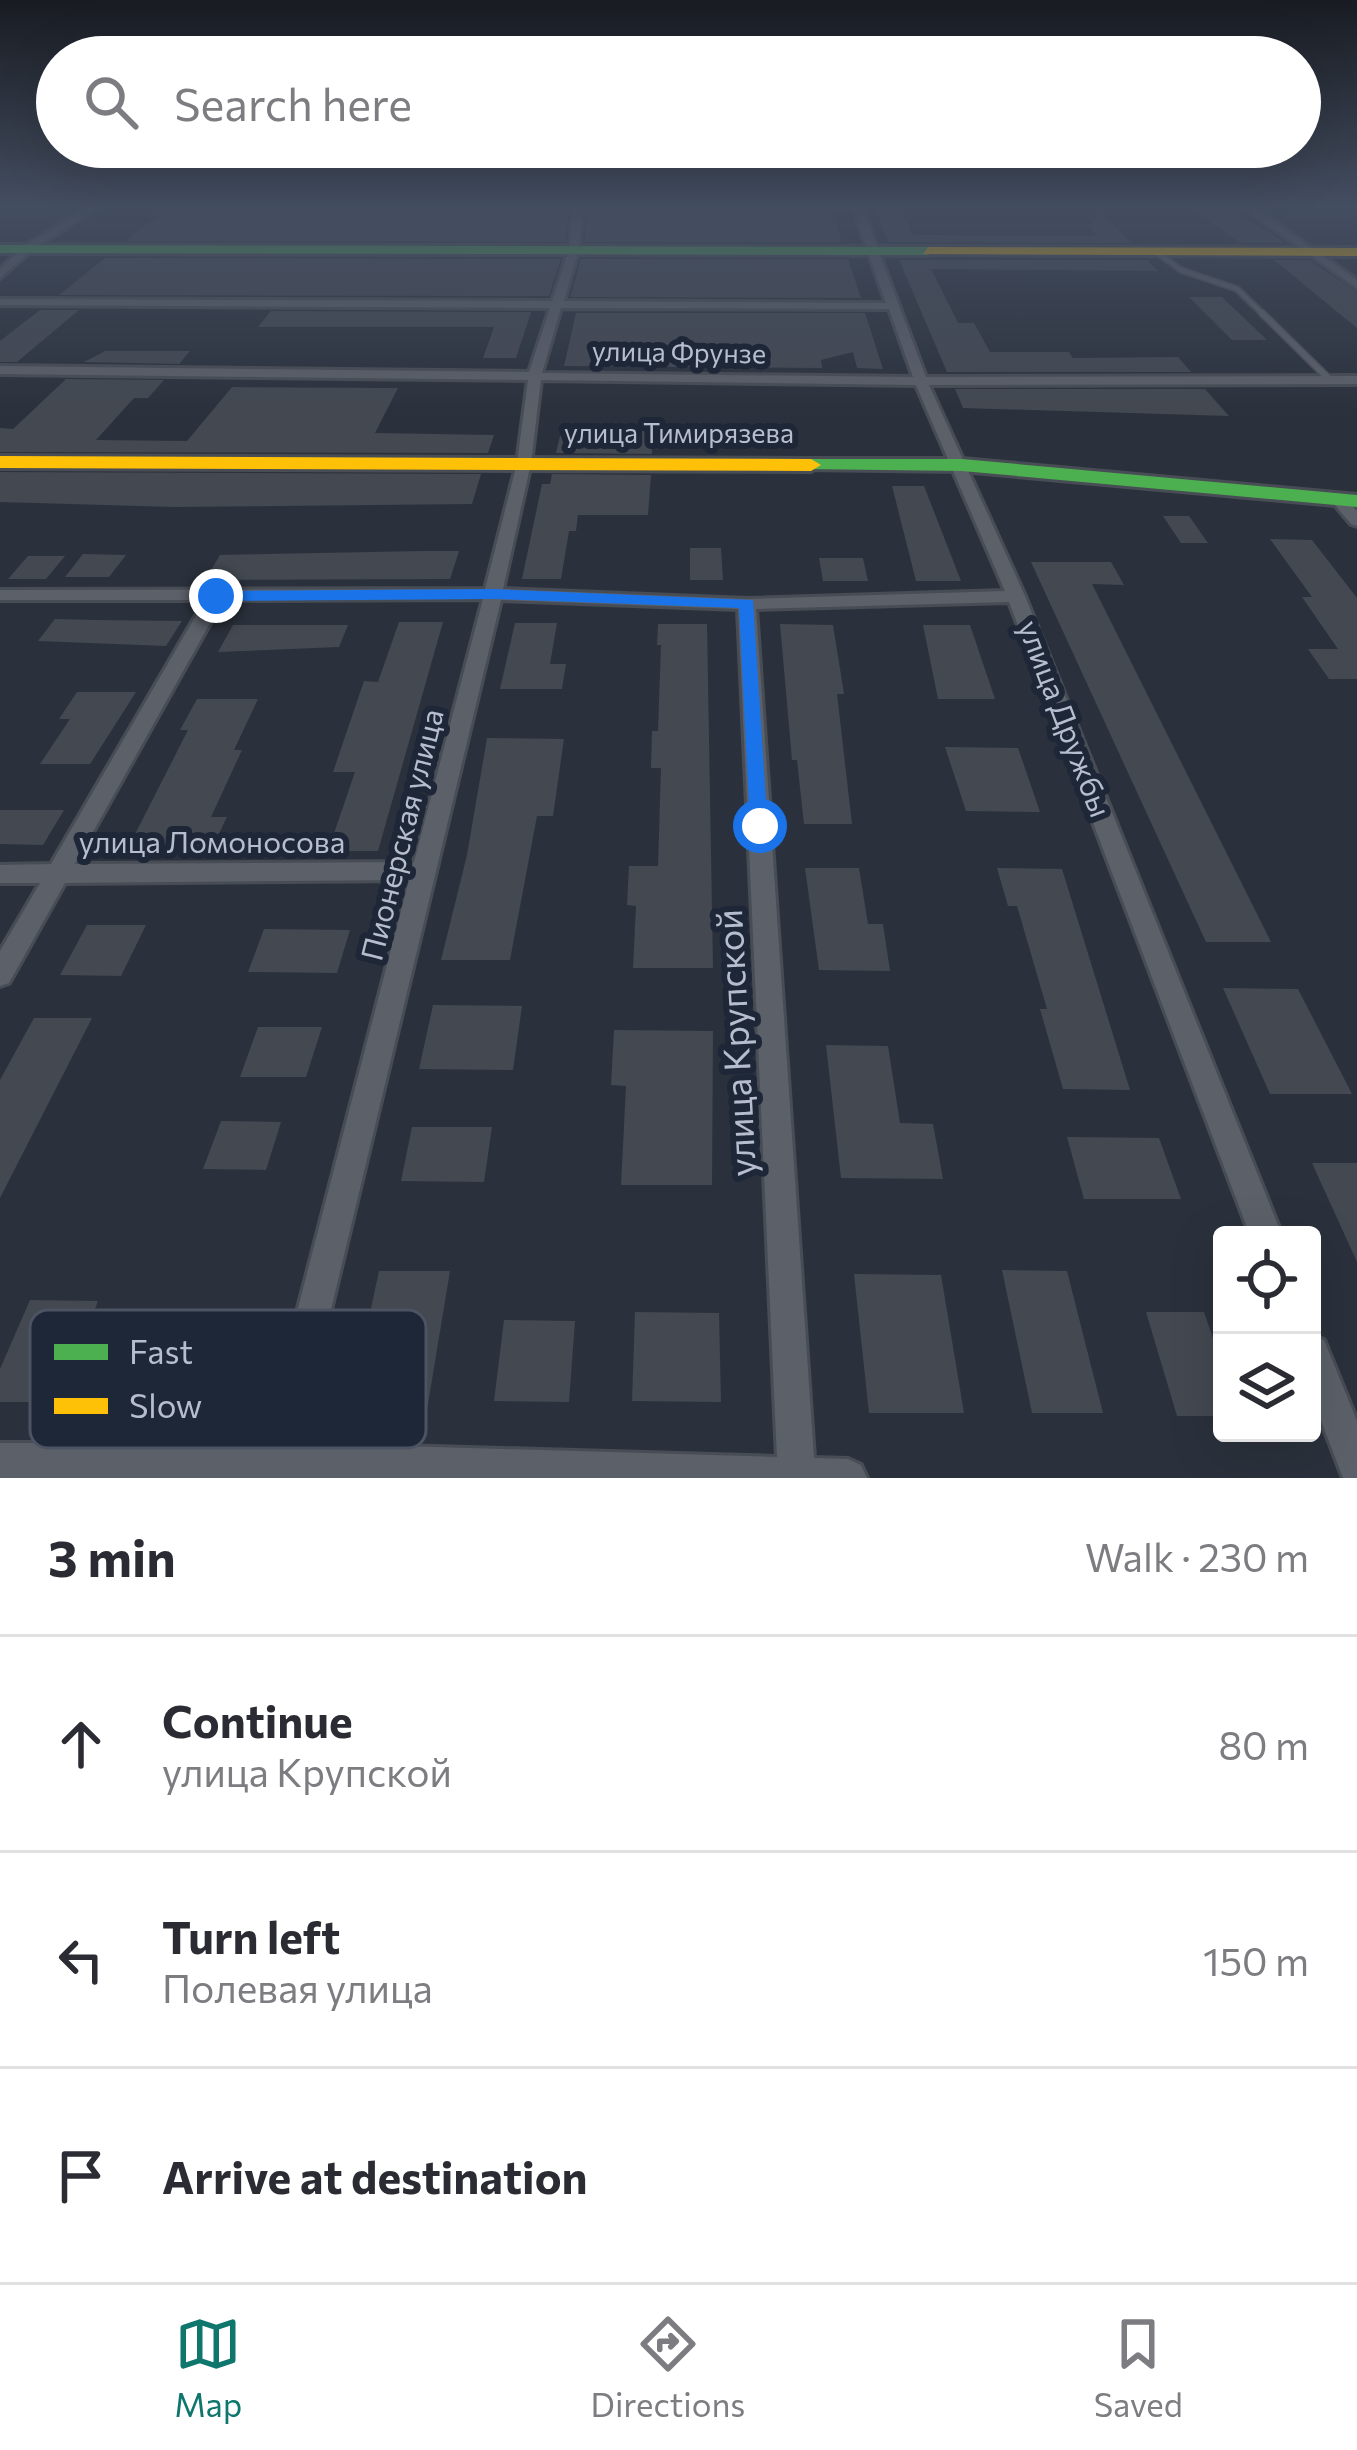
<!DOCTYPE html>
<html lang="en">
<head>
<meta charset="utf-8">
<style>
  :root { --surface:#fff; --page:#f7f7f7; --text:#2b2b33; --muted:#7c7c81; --line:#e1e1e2; --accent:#0f766e }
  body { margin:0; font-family:Commissioner,sans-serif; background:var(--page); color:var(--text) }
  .controls { position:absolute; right:36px; bottom:36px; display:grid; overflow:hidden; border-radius:12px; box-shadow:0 12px 48px #0002 }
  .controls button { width:108px; height:108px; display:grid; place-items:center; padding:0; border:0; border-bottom:3px solid var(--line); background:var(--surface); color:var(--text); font:60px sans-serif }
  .stop { position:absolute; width:36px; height:36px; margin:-27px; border:9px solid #1a73e8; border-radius:50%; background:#fff }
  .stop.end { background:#1a73e8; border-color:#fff; box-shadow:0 3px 12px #0008 }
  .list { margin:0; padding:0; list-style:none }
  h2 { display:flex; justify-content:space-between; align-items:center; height:156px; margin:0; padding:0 48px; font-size:51px }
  h2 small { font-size:39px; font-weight:400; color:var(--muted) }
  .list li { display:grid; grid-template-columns:78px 1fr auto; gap:36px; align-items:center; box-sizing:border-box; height:216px; padding:0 48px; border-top:3px solid var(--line) }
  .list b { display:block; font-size:45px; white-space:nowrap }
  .list p { margin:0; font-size:39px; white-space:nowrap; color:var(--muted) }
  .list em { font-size:39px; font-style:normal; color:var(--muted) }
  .icon { flex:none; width:66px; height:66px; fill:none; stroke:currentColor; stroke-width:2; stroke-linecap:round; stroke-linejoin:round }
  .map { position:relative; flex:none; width:1357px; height:1478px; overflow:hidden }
  .search { position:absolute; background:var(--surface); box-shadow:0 12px 48px #0002; left:36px; right:36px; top:36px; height:132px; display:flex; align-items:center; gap:30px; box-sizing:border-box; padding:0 42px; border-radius:66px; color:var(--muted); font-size:45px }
  .sheet { height:804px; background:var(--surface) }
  nav { display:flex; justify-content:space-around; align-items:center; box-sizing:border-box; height:168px; border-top:3px solid var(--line); background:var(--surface); font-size:33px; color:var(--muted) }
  nav a { display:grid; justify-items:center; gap:6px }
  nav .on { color:var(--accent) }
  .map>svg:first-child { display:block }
  .building { fill:#434851 }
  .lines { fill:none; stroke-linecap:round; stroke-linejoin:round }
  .lane-far1-casing { stroke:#484c54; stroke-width:8 }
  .lane-casing { stroke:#484c54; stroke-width:9 }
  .street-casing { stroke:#484c54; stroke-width:6 }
  .fast-casing { stroke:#484c54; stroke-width:6 }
  .slow-casing { stroke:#484c54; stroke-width:6 }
  .lane-far1 { stroke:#5c6069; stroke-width:4.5 }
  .lane { stroke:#5c6069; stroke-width:6 }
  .street { fill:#5c6069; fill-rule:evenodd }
  .fast { fill:#4caf50; fill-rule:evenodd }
  .slow { fill:#ffc107; fill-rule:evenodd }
  .route { fill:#1a73e8 }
  .labels { text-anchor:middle; stroke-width:12; stroke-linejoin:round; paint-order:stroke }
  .far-street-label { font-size:27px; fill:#b6bdcc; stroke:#1e2737 }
  .street-label { font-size:30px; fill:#b6bdcc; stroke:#1e2737 }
  .near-street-label { font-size:36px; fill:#b6bdcc; stroke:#1e2737 }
  .key { fill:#1e2737; stroke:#4c5464; stroke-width:3 }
  .key-label { font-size:33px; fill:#b6bdcc }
</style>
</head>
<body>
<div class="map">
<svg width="1357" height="1478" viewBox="0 0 1357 1478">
  <rect width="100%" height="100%" fill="#2b313c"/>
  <g class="building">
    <path d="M 873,205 L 898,205 L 913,235 L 1097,236 L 1088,226 L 1102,213 L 1131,243 L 889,242 Z"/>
    <path d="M 1188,205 L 1225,205 L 1286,243 L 1240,243 Z"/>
    <path d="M 165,210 L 527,210 L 569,212 L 565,242 L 126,241 Z"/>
    <path d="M 587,213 L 832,213 L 842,242 L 584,242 Z"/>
    <path d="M 105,258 L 561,259 L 549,296 L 59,295 Z"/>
    <path d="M 581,259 L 848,259 L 861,298 L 570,297 Z"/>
    <path d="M 899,260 L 1147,260 L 1158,271 L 931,269 L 958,323 L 974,323 L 990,352 L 1069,352 L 1073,358 L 1178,357 L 1191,372 L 947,372 Z"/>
    <path d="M 1274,260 L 1310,260 L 1357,292 L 1357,328 Z"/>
    <path d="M 1189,297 L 1222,297 L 1267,340 L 1232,340 Z"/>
    <path d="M 40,310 L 79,310 L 17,362 L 0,362 L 0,341 Z"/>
    <path d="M 271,311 L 531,312 L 516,358 L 483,358 L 494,327 L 258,327 Z"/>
    <path d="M 576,313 L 865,313 L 883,369 L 857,368 L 853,352 L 821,360 L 822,368 L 564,366 Z"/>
    <path d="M 105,351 L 190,351 L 179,364 L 84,362 Z"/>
    <path d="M 66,379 L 164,380 L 148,398 L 134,398 L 96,440 L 187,441 L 232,387 L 398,388 L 375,433 L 494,435 L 488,453 L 0,452 L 0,428 L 13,429 Z"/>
    <path d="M 955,389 L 1205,389 L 1229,416 L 963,408 Z"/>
    <path d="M 615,431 L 653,431 L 652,454 L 556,453 L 560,436 L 615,437 Z"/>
    <path d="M 0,472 L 481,474 L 472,504 L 174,507 L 0,502 Z"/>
    <path d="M 552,474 L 651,475 L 648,515 L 578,515 L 576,531 L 569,531 L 561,579 L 522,579 L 542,484 L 550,484 Z"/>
    <path d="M 892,486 L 924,486 L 961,581 L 916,581 Z"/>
    <path d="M 1163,516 L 1189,516 L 1208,543 L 1181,543 Z"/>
    <path d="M 1270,539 L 1312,540 L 1357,598 L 1357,679 L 1329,679 L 1308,649 L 1338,649 L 1302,597 L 1312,597 Z"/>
    <path d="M 690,548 L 721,548 L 723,580 L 690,580 Z"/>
    <path d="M 422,551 L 459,551 L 450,579 L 205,580 L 220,555 Z"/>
    <path d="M 83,554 L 126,555 L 109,577 L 65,577 Z"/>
    <path d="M 28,556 L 65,556 L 46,579 L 8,579 Z"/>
    <path d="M 819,558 L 863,558 L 868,581 L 823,581 Z"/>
    <path d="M 1031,562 L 1111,562 L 1124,585 L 1092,584 L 1271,942 L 1206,942 Z"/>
    <path d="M 55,619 L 96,620 L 182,621 L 166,646 L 38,641 Z"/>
    <path d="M 399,622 L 443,622 L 378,851 L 328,851 L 355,772 L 333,772 L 364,681 L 378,682 Z"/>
    <path d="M 515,623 L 557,623 L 550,664 L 566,664 L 562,689 L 500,689 Z"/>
    <path d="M 658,624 L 707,624 L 713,968 L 633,968 L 636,906 L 627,905 L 629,866 L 658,866 L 661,768 L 651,768 L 652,731 L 658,731 L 661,645 L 657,645 Z"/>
    <path d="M 780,624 L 833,625 L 844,694 L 837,694 L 852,824 L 804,824 L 797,760 L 792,760 Z"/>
    <path d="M 233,625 L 348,625 L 339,647 L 218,652 Z"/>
    <path d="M 923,625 L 970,625 L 995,699 L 938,699 Z"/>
    <path d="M 77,692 L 136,692 L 90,764 L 40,764 L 70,719 L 59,719 Z"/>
    <path d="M 197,699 L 258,699 L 234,750 L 242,750 L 211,817 L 227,817 L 213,846 L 129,846 L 188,730 L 180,730 Z"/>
    <path d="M 487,738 L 564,739 L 553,816 L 537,816 L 510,960 L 441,960 L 467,855 Z"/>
    <path d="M 945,747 L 1018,748 L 1040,812 L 966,811 Z"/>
    <path d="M 0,810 L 64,810 L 43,845 L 0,844 Z"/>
    <path d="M 805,868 L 859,868 L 868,924 L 883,924 L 890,971 L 819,970 Z"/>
    <path d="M 997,868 L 1062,869 L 1130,1090 L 1063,1089 L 1040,1009 L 1047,1009 L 1017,906 L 1008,906 Z"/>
    <path d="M 87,925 L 146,925 L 121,976 L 60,975 Z"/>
    <path d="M 264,929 L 350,930 L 337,973 L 248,972 Z"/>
    <path d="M 1223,988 L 1298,989 L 1352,1094 L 1270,1094 Z"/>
    <path d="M 433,1005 L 522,1006 L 513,1070 L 419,1069 Z"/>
    <path d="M 34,1018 L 92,1018 L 0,1198 L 0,1080 Z"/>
    <path d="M 258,1027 L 322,1027 L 306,1077 L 240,1077 Z"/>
    <path d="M 614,1030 L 713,1031 L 712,1185 L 621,1185 L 626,1086 L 611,1085 Z"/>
    <path d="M 826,1045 L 888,1046 L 900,1123 L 933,1124 L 943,1179 L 841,1178 Z"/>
    <path d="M 221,1121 L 281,1122 L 266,1170 L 203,1169 Z"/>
    <path d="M 412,1127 L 492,1127 L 484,1182 L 401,1181 Z"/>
    <path d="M 1067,1137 L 1159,1138 L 1181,1199 L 1084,1199 Z"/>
    <path d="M 1312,1163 L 1357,1163 L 1357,1262 Z"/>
    <path d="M 1002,1270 L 1067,1271 L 1103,1413 L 1032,1413 Z"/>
    <path d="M 379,1271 L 450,1271 L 427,1410 L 349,1410 Z"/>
    <path d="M 854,1274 L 941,1275 L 964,1413 L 869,1413 Z"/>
    <path d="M 30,1300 L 98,1301 L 58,1402 L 0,1402 L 0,1369 Z"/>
    <path d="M 635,1312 L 719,1313 L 721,1402 L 632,1401 Z"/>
    <path d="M 1146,1312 L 1204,1312 L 1222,1365 L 1222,1416 L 1177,1416 Z"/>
    <path d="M 504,1320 L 575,1321 L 569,1402 L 494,1401 Z"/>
  </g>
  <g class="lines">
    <defs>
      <path id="lane-far1" d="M 1155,251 L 1181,270 L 1237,289 L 1265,316"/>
      <path id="lane" d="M 1262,313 L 1330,380"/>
      <g id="street">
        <path d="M 91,205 L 102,205 L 31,251 L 0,278 L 0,269 L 23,247 Z"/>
        <path d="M 506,205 L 861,205 L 926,377 L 1357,376 L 1357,384 L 929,385 L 1025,596 L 1282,1235 L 1250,1235 L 1009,602 L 756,609 L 814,1458 L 848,1459 L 861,1465 L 867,1478 L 0,1478 L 0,1443 L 263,1443 L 409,880 L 65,883 L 9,983 L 0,986 L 0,951 L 40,883 L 0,883 L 0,865 L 51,864 L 205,600 L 0,600 L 0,590 L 485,589 L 517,463 L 528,380 L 0,374 L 0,366 L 529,372 L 550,308 L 0,305 L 0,299 L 552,301 L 569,249 L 574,208 ZM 583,208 L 853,209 L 886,303 L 564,301 L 579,249 ZM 561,308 L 889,309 L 913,377 L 542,373 ZM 541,380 L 916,385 L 1005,591 L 747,599 L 503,589 L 531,463 ZM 483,599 L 414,862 L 75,864 L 223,600 ZM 501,600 L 738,609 L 777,1457 L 299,1443 Z"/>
        <path d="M 1240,205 L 1251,205 L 1357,280 L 1357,288 Z"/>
        <path d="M 1338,494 L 1344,496 L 1357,511 L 1357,526 L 1351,524 L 1330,499 Z"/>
        <path d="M 1312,1335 L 1324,1340 L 1357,1421 L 1357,1478 L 1343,1478 L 1312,1397 Z"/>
      </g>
      <g id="fast">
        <path d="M 0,245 L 928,247 L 935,251 L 928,255 L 0,253 Z"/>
        <path d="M 811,459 L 962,459 L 1357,495 L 1357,507 L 962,471 L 804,469 L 801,465 Z"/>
      </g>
      <g id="slow">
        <path d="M 928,247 L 1357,248 L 1357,256 L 923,254 Z"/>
        <path d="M 0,456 L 811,459 L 821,465 L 811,471 L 0,468 Z"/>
      </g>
    </defs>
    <use href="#lane-far1" class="lane-far1-casing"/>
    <use href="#lane" class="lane-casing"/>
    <use href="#street" class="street-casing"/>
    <use href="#fast" class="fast-casing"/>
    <use href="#slow" class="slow-casing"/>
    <use href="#lane-far1" class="lane-far1"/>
    <use href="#lane" class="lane"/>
    <use href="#street" class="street"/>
    <use href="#fast" class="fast"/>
    <use href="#slow" class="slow"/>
  </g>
  <linearGradient id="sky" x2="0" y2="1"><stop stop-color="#181b21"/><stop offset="0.5" stop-color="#444e61"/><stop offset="1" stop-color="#444e61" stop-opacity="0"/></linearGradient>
  <rect width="1357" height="412" fill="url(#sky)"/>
  <path class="route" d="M 493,589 L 753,600 L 768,832 L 753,832 L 750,826 L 739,608 L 493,599 L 216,601 L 208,596 L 216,591 Z"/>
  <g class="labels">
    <g class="far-street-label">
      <text transform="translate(679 353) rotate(1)" y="9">улица Фрунзе</text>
      <text x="679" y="443">улица Тимирязева</text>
    </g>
    <g class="street-label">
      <text transform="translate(1064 719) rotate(69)" y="10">улица Дружбы</text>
      <text transform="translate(403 835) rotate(-76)" y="10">Пионерская улица</text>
      <text x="212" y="853">улица Ломоносова</text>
    </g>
    <g class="near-street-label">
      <text transform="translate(736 1043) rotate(-93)" y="13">улица Крупской</text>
    </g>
  </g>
  <rect x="30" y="1310" width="396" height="138" rx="18" class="key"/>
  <rect x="54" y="1344" width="54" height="16" fill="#4caf50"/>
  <rect x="54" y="1398" width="54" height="16" fill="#ffc107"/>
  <g class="key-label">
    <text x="129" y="1364">Fast</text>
    <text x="129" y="1418">Slow</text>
  </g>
</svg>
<div class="controls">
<button><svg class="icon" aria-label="locate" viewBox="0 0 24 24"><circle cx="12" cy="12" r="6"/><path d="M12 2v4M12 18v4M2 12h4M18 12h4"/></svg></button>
<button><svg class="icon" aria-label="layers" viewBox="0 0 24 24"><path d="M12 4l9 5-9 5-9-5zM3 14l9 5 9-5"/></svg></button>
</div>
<div class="stop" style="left:760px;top:826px"></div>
<div class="stop end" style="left:216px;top:596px"></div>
<div class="search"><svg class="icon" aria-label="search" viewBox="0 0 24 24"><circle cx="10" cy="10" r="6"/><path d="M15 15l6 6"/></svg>Search here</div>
</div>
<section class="sheet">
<h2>3 min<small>Walk · 230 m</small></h2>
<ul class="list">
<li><svg class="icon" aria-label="ahead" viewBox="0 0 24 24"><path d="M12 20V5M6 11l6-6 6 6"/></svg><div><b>Continue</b><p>улица Крупской</p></div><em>80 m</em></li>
<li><svg class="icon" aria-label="left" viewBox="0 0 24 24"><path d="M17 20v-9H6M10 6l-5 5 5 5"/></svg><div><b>Turn left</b><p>Полевая улица</p></div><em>150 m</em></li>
<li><svg class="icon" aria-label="arrive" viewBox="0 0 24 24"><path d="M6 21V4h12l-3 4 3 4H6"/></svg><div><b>Arrive at destination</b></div></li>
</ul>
</section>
<nav>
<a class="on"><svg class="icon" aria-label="map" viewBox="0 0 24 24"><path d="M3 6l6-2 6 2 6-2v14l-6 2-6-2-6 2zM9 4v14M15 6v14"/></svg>Map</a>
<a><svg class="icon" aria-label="directions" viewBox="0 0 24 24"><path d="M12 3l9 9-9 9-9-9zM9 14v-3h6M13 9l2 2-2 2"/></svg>Directions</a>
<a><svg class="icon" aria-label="saved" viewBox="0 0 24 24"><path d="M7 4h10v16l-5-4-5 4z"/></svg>Saved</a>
</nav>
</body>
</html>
